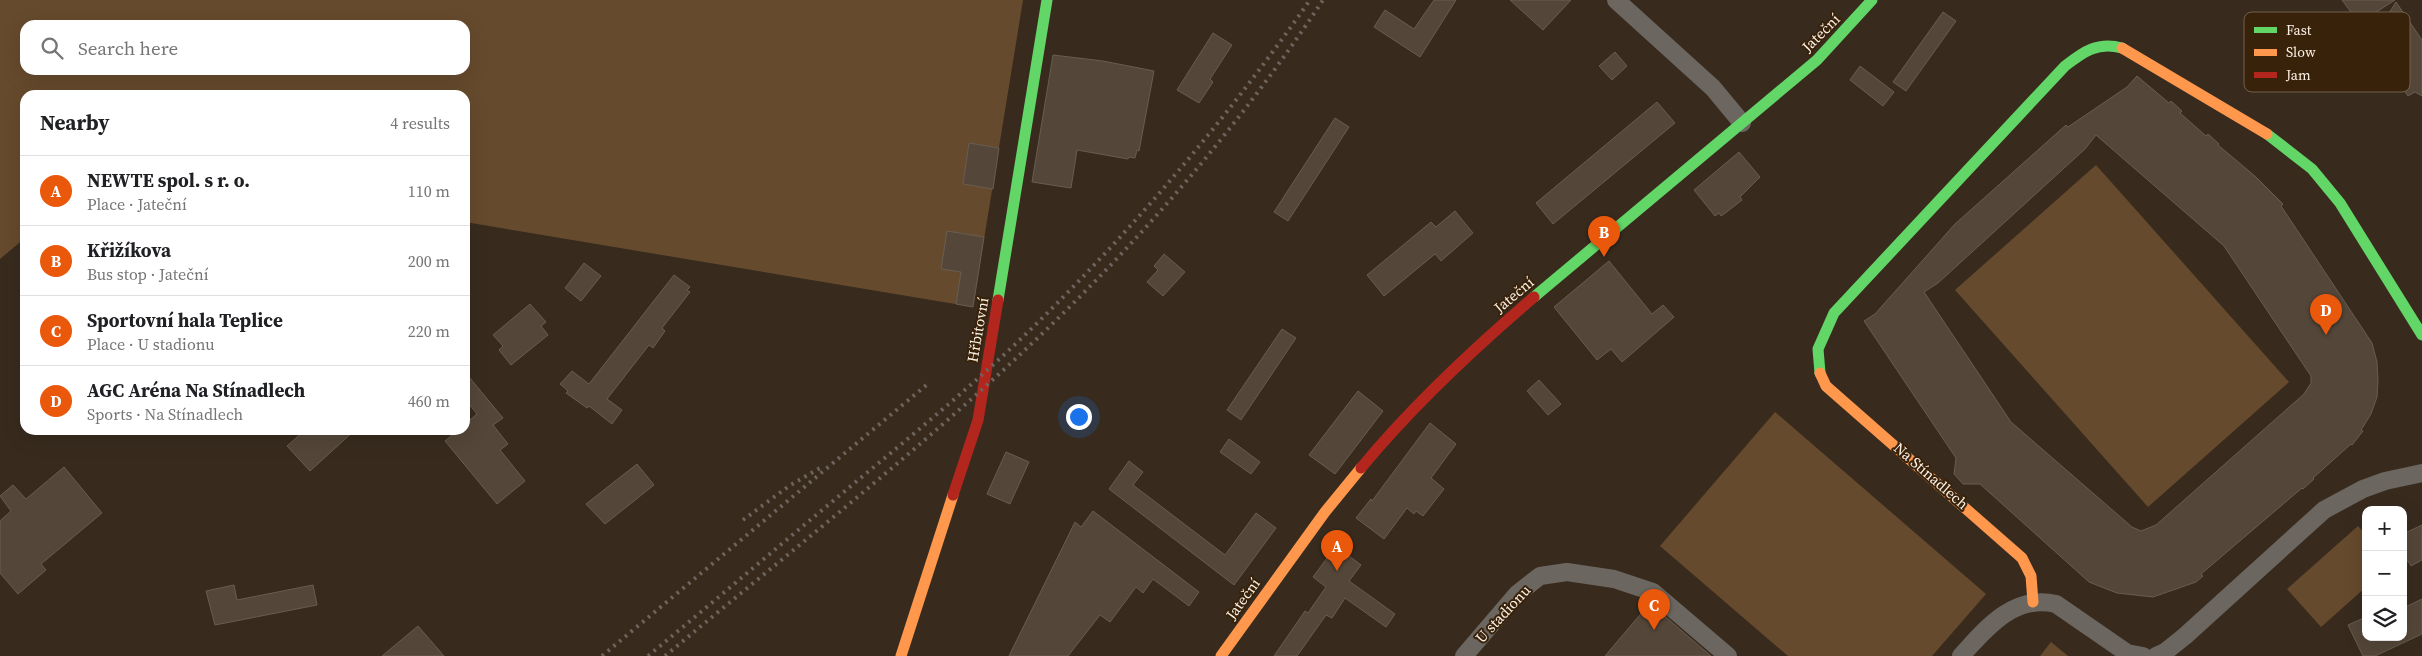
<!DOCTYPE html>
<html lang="en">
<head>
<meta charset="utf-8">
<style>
  :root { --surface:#fff; --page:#f2f2f2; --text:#202124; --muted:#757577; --line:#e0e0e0; --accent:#ea580c }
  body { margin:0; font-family:"Source Serif 4",serif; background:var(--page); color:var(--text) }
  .controls { position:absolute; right:15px; bottom:15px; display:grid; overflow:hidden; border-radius:10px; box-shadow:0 5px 20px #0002 }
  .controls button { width:45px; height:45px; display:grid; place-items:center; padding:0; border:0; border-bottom:1px solid var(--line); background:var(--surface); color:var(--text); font:25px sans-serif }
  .you { position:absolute; left:1078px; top:416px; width:18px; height:18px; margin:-12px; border:4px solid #fff; border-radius:50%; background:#1a73e8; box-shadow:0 0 0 8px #1a73e833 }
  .badge { display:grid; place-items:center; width:32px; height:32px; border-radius:50%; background:var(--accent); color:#fff; font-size:16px; font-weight:700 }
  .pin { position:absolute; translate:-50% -41px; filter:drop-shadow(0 1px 2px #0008) }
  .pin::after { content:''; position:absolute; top:26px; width:18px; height:15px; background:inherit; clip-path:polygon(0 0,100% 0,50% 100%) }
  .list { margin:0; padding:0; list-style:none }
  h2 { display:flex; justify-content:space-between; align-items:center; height:65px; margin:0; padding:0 20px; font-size:21px }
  h2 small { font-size:16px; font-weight:400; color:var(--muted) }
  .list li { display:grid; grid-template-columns:32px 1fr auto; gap:15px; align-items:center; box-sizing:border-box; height:70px; padding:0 20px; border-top:1px solid var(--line) }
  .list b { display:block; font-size:19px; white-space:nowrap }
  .list p { margin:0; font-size:16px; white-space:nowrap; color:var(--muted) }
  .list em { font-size:16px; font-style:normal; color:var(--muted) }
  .icon { flex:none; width:28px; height:28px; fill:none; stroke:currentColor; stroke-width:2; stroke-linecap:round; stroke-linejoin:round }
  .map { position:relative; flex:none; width:2422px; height:656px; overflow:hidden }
  .search { position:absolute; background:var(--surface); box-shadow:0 5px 20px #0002; left:20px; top:20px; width:450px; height:55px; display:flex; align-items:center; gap:12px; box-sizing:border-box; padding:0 18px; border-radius:15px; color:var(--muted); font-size:19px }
  .panel { position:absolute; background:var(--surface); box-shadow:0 5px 20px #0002; left:20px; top:90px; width:450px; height:345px; border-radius:15px }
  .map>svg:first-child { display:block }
  .green { fill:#664a2d; fill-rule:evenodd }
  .building { fill:#544739; stroke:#685d52; fill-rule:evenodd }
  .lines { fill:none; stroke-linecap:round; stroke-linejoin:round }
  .street { stroke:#6c6660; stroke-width:18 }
  .fast { stroke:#63d668; stroke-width:11 }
  .slow { stroke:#ff974d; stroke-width:11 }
  .jam { stroke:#b3261e; stroke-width:11 }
  .rail { stroke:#6c645d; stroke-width:4; stroke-dasharray:2.5 5; stroke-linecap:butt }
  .labels { text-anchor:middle; stroke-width:4; stroke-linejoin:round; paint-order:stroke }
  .street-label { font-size:15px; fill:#fdf1e6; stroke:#38220a }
  .key { fill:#38220a; stroke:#73604c; stroke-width:1 }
  .key-label { font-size:14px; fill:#fdf1e6 }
</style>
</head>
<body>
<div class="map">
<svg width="2422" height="656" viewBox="0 0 2422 656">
  <rect width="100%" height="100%" fill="#382b1e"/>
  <g class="green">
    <path d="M 0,0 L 1023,0 L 973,307 L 465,222 L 465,95 L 25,95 L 25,238 L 0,259 ZM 25,25 L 465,25 L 465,70 L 25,70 Z"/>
    <path d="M 2096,165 L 2289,382 L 2148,507 L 1955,290 Z"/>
    <path d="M 1775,412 L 1986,594 L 1932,656 L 1788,656 L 1660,546 Z"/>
    <path d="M 2358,526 L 2366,535 L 2366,587 L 2321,627 L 2287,589 Z"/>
    <path d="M 2051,642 L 2068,656 L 2040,656 Z"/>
  </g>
  <g class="building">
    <path d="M 1434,0 L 1456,0 L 1420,57 L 1374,27 L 1385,10 L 1414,29 Z"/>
    <path d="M 1510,0 L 1571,0 L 1543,30 Z"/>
    <path d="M 2342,0 L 2395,0 L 2359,23 Z"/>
    <path d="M 2396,2 L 2422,40 L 2422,96 L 2415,92 L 2408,96 L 2399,83 L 2389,77 L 2392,72 L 2371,42 Z"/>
    <path d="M 1943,12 L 1956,21 L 1906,91 L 1893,82 Z"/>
    <path d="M 1213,33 L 1232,45 L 1210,79 L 1213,82 L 1199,103 L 1177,90 Z"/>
    <path d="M 1615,52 L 1627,66 L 1612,80 L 1599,66 Z"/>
    <path d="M 1053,55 L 1103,61 L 1154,71 L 1139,151 L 1137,150 L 1135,158 L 1129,157 L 1128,159 L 1077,150 L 1071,188 L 1032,182 Z"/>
    <path d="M 1860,66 L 1894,92 L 1883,106 L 1850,80 Z"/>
    <path d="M 2137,76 L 2169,103 L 2171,101 L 2182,111 L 2180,113 L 2206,136 L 2208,134 L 2219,144 L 2218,145 L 2256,177 L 2283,204 L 2281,206 L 2372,343 L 2377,362 L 2378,380 L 2377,397 L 2371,414 L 2361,430 L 2363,431 L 2352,445 L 2351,444 L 2313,478 L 2314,479 L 2303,489 L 2302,488 L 2201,574 L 2203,576 L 2196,582 L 2153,597 L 2117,593 L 2089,582 L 1980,484 L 1963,484 L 1954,474 L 1956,458 L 1864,321 L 1875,314 L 1955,224 L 2066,125 L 2068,127 L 2127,87 ZM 2096,135 L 2224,246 L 2311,376 L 2311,383 L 2304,394 L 2156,525 L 2141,531 L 2132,527 L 2011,422 L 1924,292 L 1938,283 L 2085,149 Z"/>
    <path d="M 1657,102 L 1675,123 L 1553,224 L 1536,203 Z"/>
    <path d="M 1335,118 L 1349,127 L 1288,221 L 1274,212 Z"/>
    <path d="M 969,143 L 999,148 L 993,189 L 963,184 Z"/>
    <path d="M 1739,152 L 1760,177 L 1740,197 L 1742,200 L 1724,214 L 1721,216 L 1719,213 L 1715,216 L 1694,190 Z"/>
    <path d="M 1455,211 L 1473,233 L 1441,261 L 1435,254 L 1384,296 L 1367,275 L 1431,222 L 1436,227 Z"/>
    <path d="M 947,231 L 984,237 L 973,307 L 956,304 L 961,272 L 941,269 Z"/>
    <path d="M 1164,254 L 1185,272 L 1163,296 L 1147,282 L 1158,270 L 1154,266 Z"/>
    <path d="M 1609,261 L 1652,314 L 1663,305 L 1674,317 L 1622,362 L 1611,349 L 1597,360 L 1554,307 Z"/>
    <path d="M 584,263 L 601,276 L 581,301 L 565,288 Z"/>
    <path d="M 674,275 L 690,287 L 687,290 L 690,292 L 662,328 L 665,331 L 653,348 L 649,345 L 607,399 L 622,410 L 612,424 L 589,406 L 587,408 L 566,393 L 568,391 L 560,384 L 572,371 L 589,384 Z"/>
    <path d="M 530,304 L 546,322 L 541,326 L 548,335 L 511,365 L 499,350 L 503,346 L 493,335 Z"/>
    <path d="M 1282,329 L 1296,338 L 1241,420 L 1227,410 Z"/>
    <path d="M 465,372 L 503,418 L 493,425 L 508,444 L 500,450 L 525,481 L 497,504 L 445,441 L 458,430 L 465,430 L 465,424 L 477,414 L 465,399 Z"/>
    <path d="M 1539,380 L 1561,404 L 1548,415 L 1527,391 Z"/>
    <path d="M 1358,391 L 1383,411 L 1335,474 L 1309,455 Z"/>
    <path d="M 1430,423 L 1456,444 L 1431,478 L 1444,489 L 1423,516 L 1416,511 L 1414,514 L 1407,508 L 1384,539 L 1356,518 L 1371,499 L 1372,501 Z"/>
    <path d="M 305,430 L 355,430 L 310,471 L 287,446 Z"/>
    <path d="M 1229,439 L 1260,462 L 1251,474 L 1220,452 Z"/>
    <path d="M 1006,452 L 1029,462 L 1010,504 L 987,494 Z"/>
    <path d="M 1129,461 L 1143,472 L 1133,485 L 1225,555 L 1256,513 L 1276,528 L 1234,585 L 1109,489 Z"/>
    <path d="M 637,464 L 654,485 L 605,524 L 586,504 Z"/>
    <path d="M 64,467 L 102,513 L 41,564 L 46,570 L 18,594 L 0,573 L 0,521 L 11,511 L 0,496 L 13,485 L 26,499 Z"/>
    <path d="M 1093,511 L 1199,592 L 1189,606 L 1153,579 L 1143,593 L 1136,587 L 1110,622 L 1100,615 L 1068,656 L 1009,656 L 1075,522 L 1081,527 Z"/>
    <path d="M 2422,525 L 2422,560 L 2411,566 L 2408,561 L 2403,563 L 2403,534 Z"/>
    <path d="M 1336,546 L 1361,565 L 1349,581 L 1395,614 L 1386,627 L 1345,598 L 1332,618 L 1326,615 L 1297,656 L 1274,656 L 1305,611 L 1308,613 L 1326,587 L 1313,577 Z"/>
    <path d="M 234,585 L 237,600 L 313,585 L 317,605 L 215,625 L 206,591 Z"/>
    <path d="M 2422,599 L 2422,634 L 2375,656 L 2363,656 L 2348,625 L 2366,617 L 2366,637 L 2403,637 L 2403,608 Z"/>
    <path d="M 1650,603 L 1675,625 L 1711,656 L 1605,656 Z"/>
    <path d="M 418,626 L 444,656 L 382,656 Z"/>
  </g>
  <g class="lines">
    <g class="street">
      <path d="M 1616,0 L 1713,88 L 1742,123"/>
      <path d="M 1464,656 L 1517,594 L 1540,576 L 1567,572 L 1614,579 L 1653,592 L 1728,656"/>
      <path d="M 1961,656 C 1986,628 2014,594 2056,604 L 2127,653 L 2143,656"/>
      <path d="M 2156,656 L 2165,652 L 2185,636 L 2324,510 L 2363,489 L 2385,481 L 2422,473"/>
    </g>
    <g class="fast">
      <path d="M 2267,134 L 2312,169 L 2340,203 L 2422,335"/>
      <path d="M 1534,297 L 1817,60 L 1872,0"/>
      <path d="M 998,300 L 1047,0"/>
      <path d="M 1820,373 L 1818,349 L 1834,313 L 2065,66 C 2083,52 2098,41 2122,48"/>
    </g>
    <g class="slow">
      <path d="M 2122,48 L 2267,134"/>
      <path d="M 1820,373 L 1826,386 L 2022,558 L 2031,576 L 2033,602"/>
      <path d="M 901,656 L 953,495"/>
      <path d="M 1221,656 L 1325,512 L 1361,468"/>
    </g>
    <g class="jam">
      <path d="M 1361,468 C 1413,405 1472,350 1534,297"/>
      <path d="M 953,495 L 978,420 L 998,300"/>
    </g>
    <g class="rail">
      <path d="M 743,520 L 789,486 L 820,468"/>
      <path d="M 602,656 L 930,382"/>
      <path d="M 648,656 C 718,598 787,539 857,481 C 915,433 973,385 1027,333 C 1132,231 1226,120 1310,0"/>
      <path d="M 665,656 C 786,555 911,457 1026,349 C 1137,245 1239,127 1323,0"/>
    </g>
  </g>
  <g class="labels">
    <g class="street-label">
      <text transform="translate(1821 33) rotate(-45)" y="5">Jateční</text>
      <text transform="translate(1514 295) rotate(-40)" y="5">Jateční</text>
      <text transform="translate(978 330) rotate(-80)" y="5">Hřbitovní</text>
      <text transform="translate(1931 476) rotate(41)" y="5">Na Stínadlech</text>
      <text transform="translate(1243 599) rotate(-54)" y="5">Jateční</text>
      <text transform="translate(1503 614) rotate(-47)" y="5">U stadionu</text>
    </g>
  </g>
  <rect x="2244" y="12" width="166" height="80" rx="8" class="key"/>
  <rect x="2254" y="27" width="23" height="6" fill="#63d668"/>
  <rect x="2254" y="49" width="23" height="7" fill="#ff974d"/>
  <rect x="2254" y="72" width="23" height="6" fill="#b3261e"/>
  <g class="key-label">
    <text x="2286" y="35">Fast</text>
    <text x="2286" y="57">Slow</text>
    <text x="2286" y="80">Jam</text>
  </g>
</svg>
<div class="controls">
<button>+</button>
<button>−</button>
<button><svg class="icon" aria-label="layers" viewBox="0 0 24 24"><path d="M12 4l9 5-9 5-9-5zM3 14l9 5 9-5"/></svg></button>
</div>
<div class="you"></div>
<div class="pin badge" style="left:1337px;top:571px">A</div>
<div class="pin badge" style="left:1604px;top:257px">B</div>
<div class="pin badge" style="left:1654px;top:630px">C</div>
<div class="pin badge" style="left:2326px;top:335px">D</div>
<div class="search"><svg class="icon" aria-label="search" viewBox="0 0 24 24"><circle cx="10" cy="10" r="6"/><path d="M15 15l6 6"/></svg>Search here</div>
<section class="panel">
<h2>Nearby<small>4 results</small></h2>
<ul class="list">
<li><span class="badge">A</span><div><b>NEWTE spol. s r. o.</b><p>Place · Jateční</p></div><em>110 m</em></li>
<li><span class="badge">B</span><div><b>Křižíkova</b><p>Bus stop · Jateční</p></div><em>200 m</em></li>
<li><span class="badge">C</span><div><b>Sportovní hala Teplice</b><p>Place · U stadionu</p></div><em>220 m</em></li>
<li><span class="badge">D</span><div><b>AGC Aréna Na Stínadlech</b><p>Sports · Na Stínadlech</p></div><em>460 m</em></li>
</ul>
</section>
</div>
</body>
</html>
